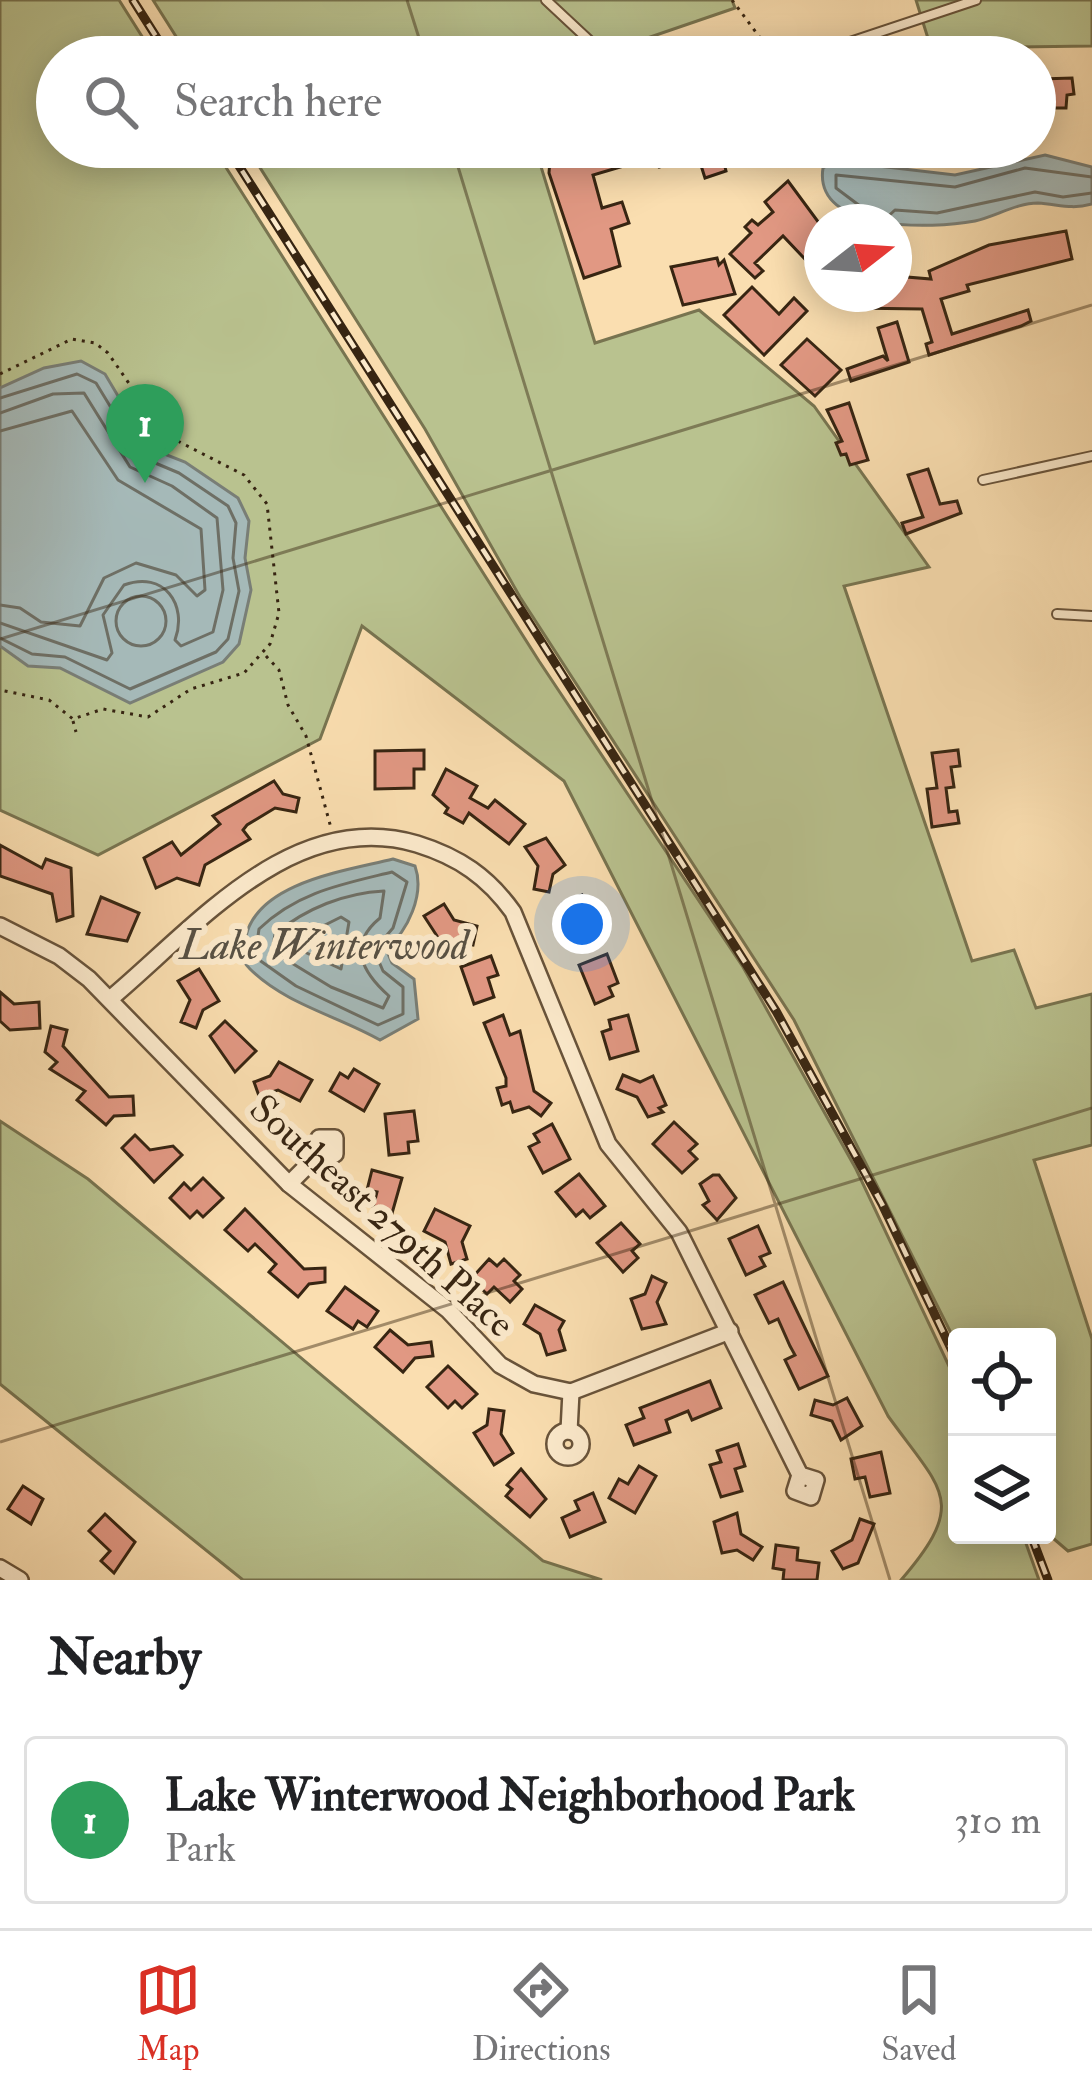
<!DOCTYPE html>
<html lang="en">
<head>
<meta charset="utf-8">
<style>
  :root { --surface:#fff; --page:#f6f6f6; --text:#202124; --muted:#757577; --line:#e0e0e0; --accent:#d93025 }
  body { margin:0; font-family:"IM FELL Double Pica",serif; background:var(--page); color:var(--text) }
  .controls { position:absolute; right:36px; bottom:36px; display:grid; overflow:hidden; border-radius:12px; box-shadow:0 6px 30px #0003 }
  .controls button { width:108px; height:108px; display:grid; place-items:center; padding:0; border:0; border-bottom:3px solid var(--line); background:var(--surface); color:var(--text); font:60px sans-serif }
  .compass { position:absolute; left:804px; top:204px; width:108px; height:108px; border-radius:50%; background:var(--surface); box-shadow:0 6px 30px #0003; rotate:73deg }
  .you { position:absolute; left:582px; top:924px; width:42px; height:42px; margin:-30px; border:9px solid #fff; border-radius:50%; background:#1a73e8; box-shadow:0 0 0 18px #1a73e833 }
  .badge { display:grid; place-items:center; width:78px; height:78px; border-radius:50%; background:var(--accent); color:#fff; font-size:39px; font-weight:700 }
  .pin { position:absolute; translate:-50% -99px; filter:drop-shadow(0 3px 6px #0008) }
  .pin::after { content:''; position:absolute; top:63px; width:42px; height:36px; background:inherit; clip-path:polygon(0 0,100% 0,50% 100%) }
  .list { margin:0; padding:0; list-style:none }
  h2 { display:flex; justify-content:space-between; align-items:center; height:156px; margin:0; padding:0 48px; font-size:51px }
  h2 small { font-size:39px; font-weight:400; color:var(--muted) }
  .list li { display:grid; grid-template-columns:78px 1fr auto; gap:36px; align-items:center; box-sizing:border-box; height:168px; margin:0 24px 24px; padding:0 24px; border:3px solid var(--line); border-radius:12px }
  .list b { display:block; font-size:45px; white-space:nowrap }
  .list p { margin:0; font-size:39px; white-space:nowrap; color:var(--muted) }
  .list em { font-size:39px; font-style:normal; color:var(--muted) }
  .icon { flex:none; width:66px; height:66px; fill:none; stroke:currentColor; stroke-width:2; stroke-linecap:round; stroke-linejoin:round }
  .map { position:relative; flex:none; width:1092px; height:1580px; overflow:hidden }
  .search { position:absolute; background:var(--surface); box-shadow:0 6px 30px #0003; left:36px; right:36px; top:36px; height:132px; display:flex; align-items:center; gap:30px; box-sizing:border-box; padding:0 42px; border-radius:66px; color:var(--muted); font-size:45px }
  .sheet { height:348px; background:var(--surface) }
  nav { display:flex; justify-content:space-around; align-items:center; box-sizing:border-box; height:168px; border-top:3px solid var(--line); background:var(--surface); font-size:33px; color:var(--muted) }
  nav a { display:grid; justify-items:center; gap:6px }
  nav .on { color:var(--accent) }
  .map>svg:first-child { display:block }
  .green { fill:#b9c28f; stroke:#787450; stroke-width:3 }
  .water { fill:#a5b9b8; stroke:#797e76; stroke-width:3 }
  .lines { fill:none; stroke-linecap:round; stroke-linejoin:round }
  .shore { stroke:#6e6f65; stroke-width:3 }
  .building { fill:#e19883; stroke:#372512; stroke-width:3 }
  .lane-casing { stroke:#68533a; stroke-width:12 }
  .street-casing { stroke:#68533a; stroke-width:20 }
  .path { stroke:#372512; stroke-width:3; stroke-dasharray:3 6; stroke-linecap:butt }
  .lane { stroke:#fceacc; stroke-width:8 }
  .street { stroke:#fceacc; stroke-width:15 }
  .rail-casing { stroke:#372512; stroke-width:9 }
  .rail { stroke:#fceacc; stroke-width:4.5; stroke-dasharray:14; stroke-linecap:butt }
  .ticks { fill:none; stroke:#372512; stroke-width:3; stroke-opacity:0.45 }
  .labels { text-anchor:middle; stroke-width:12; stroke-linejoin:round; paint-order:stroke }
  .street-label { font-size:39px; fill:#372512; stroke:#fceacc }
  .water-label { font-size:42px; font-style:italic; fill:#585144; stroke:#fceacc }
</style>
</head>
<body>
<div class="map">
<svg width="1092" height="1580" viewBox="0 0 1092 1580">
  <rect width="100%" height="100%" fill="#fadeb0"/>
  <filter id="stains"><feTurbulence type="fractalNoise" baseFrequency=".00167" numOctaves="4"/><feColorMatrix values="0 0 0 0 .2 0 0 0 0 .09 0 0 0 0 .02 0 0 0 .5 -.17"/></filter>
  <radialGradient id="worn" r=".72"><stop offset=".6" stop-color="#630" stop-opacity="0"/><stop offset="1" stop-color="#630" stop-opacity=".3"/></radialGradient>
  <g class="green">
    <path d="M 0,0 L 119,0 L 155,57 L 57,57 L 57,147 L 213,147 L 539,661 L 743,967 L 856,1169 L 957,1383 L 957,1535 L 1023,1535 L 1039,1580 L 901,1580 C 969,1501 942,1491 888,1416 L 564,781 L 362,626 L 320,739 L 98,855 L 0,810 Z"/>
    <path d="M 153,0 L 732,0 L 735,8 L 592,57 L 189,57 Z"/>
    <path d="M 916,0 L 1092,0 L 1092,46 L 931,48 Z"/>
    <path d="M 247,147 L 535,147 L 595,343 L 699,310 L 814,406 L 929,567 L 844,586 L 972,961 L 1014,950 L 1036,1008 L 1092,994 L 1092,1145 L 1034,1160 L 1092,1339 L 1092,1544 L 1068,1551 L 1047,1533 L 1047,1337 L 957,1337 L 957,1345 L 794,1020 L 520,597 L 425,429 Z"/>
    <path d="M 0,1121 L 88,1179 L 543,1561 L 602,1580 L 243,1580 L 0,1384 Z"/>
  </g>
  <g class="water">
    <path d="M 1045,155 L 1092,167 L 1092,204 C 1070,210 1058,204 1038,203 C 1016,203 995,217 975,221 C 933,229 813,233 823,168 L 835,161 L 955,175 Z"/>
    <path d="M 81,361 L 105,374 L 149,448 L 185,462 L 238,498 L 249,521 L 245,558 L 251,590 L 239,644 L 223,662 L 130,703 L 60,668 L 28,666 L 0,646 L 0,388 L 44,368 Z"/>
    <path d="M 393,859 L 415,866 C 425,894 408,931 386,949 L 392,963 L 414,979 L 418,1019 L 380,1040 C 338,1016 285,1004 250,969 C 237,956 243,951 246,936 C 259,882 345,871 393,859 Z"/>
  </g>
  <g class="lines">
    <g class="shore">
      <path d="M 868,222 L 864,209 L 836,188 L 836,175 L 955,187 L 1025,168 L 1092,177"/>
      <path d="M 882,222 L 895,210 L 937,213 L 1035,192 L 1063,197 L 1092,193"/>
      <path d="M 0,398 L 77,374 L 96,383 L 141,457 L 179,473 L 228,506 L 236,523 L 233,558 L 239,591 L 228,639 L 216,652 L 130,689 L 65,657 L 32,654 L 0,638"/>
      <path d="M 0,413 L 53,394 L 84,393 L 130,467 L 172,486 L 217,518 L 223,590 L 213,632 L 181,646 L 175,640 C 188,605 164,570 124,585 L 103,615 L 112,653 L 107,660 L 0,623"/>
      <path d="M 0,431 L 72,411 L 118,480 L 201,529 L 205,590 L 197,596 L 176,575 L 136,563 L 104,578 L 80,626 L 41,622 L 20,608 L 0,605"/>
      <circle cx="141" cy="621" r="25"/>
      <path d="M 392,872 L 407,882 L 393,928 L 374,950 L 383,971 L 403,987 L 403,1014 L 378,1025 L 296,986 L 255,957 L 259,929 C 297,892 343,884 392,872 Z"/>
      <path d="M 384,891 L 380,918 C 347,945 362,972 389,996 L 383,1008 L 331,987 L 272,951 L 275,934 C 306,908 345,893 384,891 Z"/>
      <path d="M 341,917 L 349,922 L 341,969 L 296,948 L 297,939 Z"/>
    </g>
  </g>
  <g class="building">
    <path d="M 1072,78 L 1074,94 L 1067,95 L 1066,108 L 1035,108 L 1041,79 Z"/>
    <path d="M 607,147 L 720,147 L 726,171 L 705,178 L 698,156 L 659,167 L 650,161 L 627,165 L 593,175 L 602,208 L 622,202 L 629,223 L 611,229 L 620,266 L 584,278 L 549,173 L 550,160 Z"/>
    <path d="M 788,181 L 822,227 L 822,277 L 783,236 L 755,263 L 763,271 L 755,278 L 730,254 L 751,233 L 745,227 L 752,220 L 758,225 L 773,212 L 765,202 Z"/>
    <path d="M 1066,231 L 1072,259 L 967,285 L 969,291 L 941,299 L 952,334 L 1028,310 L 1031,321 L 1021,326 L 929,355 L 926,344 L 932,342 L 922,309 L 852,308 L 853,294 L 894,294 L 894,276 L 931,279 L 929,271 L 989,245 Z"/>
    <path d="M 717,258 L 719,265 L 724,260 L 735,294 L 683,305 L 671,267 Z"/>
    <path d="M 752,287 L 779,314 L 794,298 L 807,311 L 764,355 L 724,315 Z"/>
    <path d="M 897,322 L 909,362 L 851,381 L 847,369 L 883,356 L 888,361 L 878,328 Z"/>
    <path d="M 807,339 L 841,370 L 815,396 L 781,365 Z"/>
    <path d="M 849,403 L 868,460 L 850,465 L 846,454 L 841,455 L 836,443 L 842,441 L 827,410 Z"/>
    <path d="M 928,469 L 940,504 L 957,501 L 961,513 L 906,534 L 902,523 L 923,517 L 908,475 Z"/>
    <path d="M 424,750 L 424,769 L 414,769 L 414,788 L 375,789 L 375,751 Z"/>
    <path d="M 958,750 L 960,766 L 951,767 L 954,787 L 946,788 L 949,812 L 957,811 L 959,823 L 932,827 L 927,789 L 937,788 L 932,753 Z"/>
    <path d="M 446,769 L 477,786 L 470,798 L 488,808 L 495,800 L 525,824 L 509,844 L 469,813 L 463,823 L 445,813 L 448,808 L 433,795 Z"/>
    <path d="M 274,781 L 283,794 L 299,798 L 296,812 L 275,808 L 247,825 L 243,830 L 250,839 L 205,865 L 199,885 L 177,878 L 156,888 L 144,858 L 172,842 L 181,855 L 220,824 L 213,816 Z"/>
    <path d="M 546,838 L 565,865 L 553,874 L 549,892 L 534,889 L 538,866 L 525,847 Z"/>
    <path d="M 0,845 L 42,868 L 46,859 L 71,868 L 73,916 L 57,921 L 52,894 L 0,876 Z"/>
    <path d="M 582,895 L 598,933 L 571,945 L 558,916 L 567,912 L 563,903 Z"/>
    <path d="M 101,897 L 139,913 L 127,941 L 87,934 Z"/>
    <path d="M 444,904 L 454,920 L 477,926 L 473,945 L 452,941 L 444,946 L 437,936 L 424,916 Z"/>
    <path d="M 607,954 L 618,983 L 609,987 L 613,996 L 595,1004 L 579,965 Z"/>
    <path d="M 491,956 L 498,975 L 488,978 L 494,997 L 474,1004 L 461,967 Z"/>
    <path d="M 199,969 L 219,1001 L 203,1010 L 196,1028 L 181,1022 L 190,1000 L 178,981 Z"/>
    <path d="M 0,992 L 14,1004 L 39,1002 L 40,1028 L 10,1030 L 0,1021 Z"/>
    <path d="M 503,1015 L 510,1035 L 520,1031 L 534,1091 L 551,1103 L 541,1116 L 529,1107 L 513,1112 L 510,1102 L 502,1105 L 497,1088 L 506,1086 L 506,1078 L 484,1023 Z"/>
    <path d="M 628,1015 L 638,1051 L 610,1059 L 602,1032 L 611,1029 L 609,1020 Z"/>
    <path d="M 225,1021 L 256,1051 L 235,1072 L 210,1036 Z"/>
    <path d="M 51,1026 L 67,1030 L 63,1046 L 109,1097 L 133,1096 L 134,1115 L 114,1116 L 106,1125 L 77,1100 L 85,1091 L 50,1069 L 57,1062 L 45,1052 Z"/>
    <path d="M 279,1062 L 312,1080 L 300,1101 L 278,1090 L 259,1096 L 254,1082 L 270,1076 Z"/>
    <path d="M 354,1069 L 379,1084 L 364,1111 L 330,1091 L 340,1073 L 348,1078 Z"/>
    <path d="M 623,1075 L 640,1082 L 653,1076 L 666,1105 L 659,1108 L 663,1112 L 648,1117 L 637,1097 L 617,1089 Z"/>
    <path d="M 414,1111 L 418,1141 L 408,1142 L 409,1153 L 389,1155 L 385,1114 Z"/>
    <path d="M 674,1122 L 697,1144 L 689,1151 L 697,1159 L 682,1173 L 653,1144 Z"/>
    <path d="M 552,1124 L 570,1159 L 543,1173 L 529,1147 L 539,1142 L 534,1134 Z"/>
    <path d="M 135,1135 L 150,1150 L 173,1146 L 182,1155 L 154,1182 L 122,1148 Z"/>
    <path d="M 372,1170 L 402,1178 L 391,1217 L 372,1212 L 377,1192 L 367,1190 Z"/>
    <path d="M 579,1174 L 605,1206 L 590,1218 L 583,1210 L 576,1216 L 556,1192 Z"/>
    <path d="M 713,1175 L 719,1175 L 736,1198 L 717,1220 L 703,1205 L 709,1201 L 700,1184 Z"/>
    <path d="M 203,1178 L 223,1198 L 203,1217 L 197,1211 L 190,1218 L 170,1198 L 184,1183 L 191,1190 Z"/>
    <path d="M 245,1209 L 304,1269 L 325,1268 L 325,1282 L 309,1284 L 298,1297 L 269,1272 L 276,1264 L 255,1244 L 248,1251 L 225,1230 Z"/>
    <path d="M 435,1209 L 470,1226 L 462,1242 L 467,1259 L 451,1264 L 445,1242 L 424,1231 Z"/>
    <path d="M 621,1223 L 640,1244 L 632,1251 L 638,1258 L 623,1272 L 597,1243 Z"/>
    <path d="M 758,1226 L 770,1253 L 760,1257 L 765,1266 L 746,1275 L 729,1239 Z"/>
    <path d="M 489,1259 L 497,1266 L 504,1259 L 520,1275 L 514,1281 L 522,1289 L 510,1302 L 494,1287 L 487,1294 L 471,1279 Z"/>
    <path d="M 652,1276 L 666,1283 L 657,1302 L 666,1324 L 642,1329 L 631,1299 L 645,1294 Z"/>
    <path d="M 783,1282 L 828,1376 L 799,1389 L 785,1360 L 795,1355 L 790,1346 L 778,1319 L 769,1323 L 755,1295 Z"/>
    <path d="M 345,1287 L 378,1311 L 367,1327 L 358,1321 L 353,1329 L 327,1311 Z"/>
    <path d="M 535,1305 L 564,1321 L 559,1330 L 565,1350 L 547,1355 L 540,1334 L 524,1324 Z"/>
    <path d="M 390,1330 L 408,1345 L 431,1342 L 433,1356 L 415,1358 L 403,1372 L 375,1347 Z"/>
    <path d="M 448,1366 L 477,1394 L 462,1408 L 455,1401 L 448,1408 L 427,1387 Z"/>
    <path d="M 710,1381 L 721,1408 L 692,1420 L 688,1411 L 666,1420 L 670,1432 L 634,1445 L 626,1425 L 644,1418 L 640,1408 Z"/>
    <path d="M 847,1398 L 862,1426 L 841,1440 L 832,1421 L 811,1415 L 815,1400 L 833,1405 Z"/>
    <path d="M 489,1409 L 504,1411 L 501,1434 L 513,1453 L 494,1465 L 474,1433 L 487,1425 Z"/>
    <path d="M 738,1444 L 745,1466 L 735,1469 L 742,1491 L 721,1497 L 710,1465 L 721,1462 L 717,1451 Z"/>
    <path d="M 881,1452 L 890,1493 L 870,1497 L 865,1477 L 855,1479 L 851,1459 Z"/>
    <path d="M 639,1466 L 656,1476 L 635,1513 L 609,1498 L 619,1479 L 628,1484 Z"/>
    <path d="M 521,1469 L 546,1499 L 530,1517 L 506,1496 L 512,1489 L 507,1485 Z"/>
    <path d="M 23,1486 L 43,1499 L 31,1524 L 8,1509 Z"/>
    <path d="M 593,1493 L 605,1522 L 570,1537 L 562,1518 L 579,1510 L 575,1501 Z"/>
    <path d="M 737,1513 L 741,1534 L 762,1547 L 753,1560 L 737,1550 L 722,1553 L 714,1522 Z"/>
    <path d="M 105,1514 L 135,1542 L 114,1573 L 101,1561 L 110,1551 L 89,1531 Z"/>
    <path d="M 860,1519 L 874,1524 L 858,1563 L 843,1569 L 832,1551 L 852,1540 Z"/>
    <path d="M 776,1545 L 798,1548 L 797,1560 L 819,1563 L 817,1580 L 783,1580 L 784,1570 L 773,1568 Z"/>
  </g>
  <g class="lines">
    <defs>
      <g id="lane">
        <path d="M 546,0 L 607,57"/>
        <path d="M 805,57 L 976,0"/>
        <path d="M 983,480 L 1092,456"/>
        <path d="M 1057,614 L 1092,616"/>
      </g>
      <g id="street">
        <path d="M 0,926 L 59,956 L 89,979 L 289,1184 L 448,1310 L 500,1365 L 534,1384 L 571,1392"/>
        <path d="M 110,999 C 195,928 293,807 417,844 C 459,857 488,877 513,912 L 608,1144 L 679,1232 L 800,1475 L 795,1491 L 811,1497 L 816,1480 L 800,1475"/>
        <path d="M 289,1184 L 319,1154 L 319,1138 L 335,1138 L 335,1154 L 319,1154"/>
        <path d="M 571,1392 L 730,1331"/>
        <circle cx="568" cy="1444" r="13"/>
        <path d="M 569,1431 L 571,1392"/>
        <path d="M 0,1568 L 20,1580"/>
      </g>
    </defs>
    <use href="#lane" class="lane-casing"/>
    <use href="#street" class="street-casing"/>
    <g class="path">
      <path d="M 732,0 L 761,39 L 796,57"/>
      <path d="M 0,374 L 72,339 L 95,343 L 108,353 L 164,434 L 244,475 L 267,504 L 279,613 L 270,644 L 244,673 L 191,689 L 148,717 L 103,709 L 73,719 L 49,700 L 0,690"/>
      <path d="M 155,443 L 163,436"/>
      <path d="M 266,656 L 279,670 L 288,705 L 306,736 L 331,828"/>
      <path d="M 73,721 L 76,732"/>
    </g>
    <use href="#lane" class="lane"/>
    <use href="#street" class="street"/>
    <defs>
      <g id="rail">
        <path d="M 133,0 L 169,57"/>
        <path d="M 227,147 L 776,1011 L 882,1204 L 957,1361"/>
        <path d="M 1031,1535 L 1048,1580"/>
      </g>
    </defs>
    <use href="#rail" class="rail-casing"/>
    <use href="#rail" class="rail"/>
  </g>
  <path class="ticks" d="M 407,0 L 425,57M 452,147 L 890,1580M 0,639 L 1092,305M 0,1442 L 1092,1108"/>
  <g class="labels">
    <g class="street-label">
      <text transform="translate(383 1215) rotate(42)" y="14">Southeast 279th Place</text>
    </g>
    <g class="water-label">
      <text x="324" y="959">Lake Winterwood</text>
    </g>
  </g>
  <rect width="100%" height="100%" filter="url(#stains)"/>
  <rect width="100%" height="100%" fill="url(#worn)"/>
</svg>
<div class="controls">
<button><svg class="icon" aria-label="locate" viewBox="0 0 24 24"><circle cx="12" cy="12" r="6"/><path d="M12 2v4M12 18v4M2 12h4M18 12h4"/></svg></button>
<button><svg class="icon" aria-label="layers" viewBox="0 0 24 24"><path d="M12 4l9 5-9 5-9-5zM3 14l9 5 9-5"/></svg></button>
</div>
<svg class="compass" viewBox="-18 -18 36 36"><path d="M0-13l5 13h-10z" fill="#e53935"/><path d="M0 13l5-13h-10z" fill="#757577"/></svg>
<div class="you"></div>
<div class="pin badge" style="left:145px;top:483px;background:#2e9e5b">1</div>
<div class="search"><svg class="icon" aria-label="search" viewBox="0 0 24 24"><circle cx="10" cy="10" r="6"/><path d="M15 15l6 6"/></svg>Search here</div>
</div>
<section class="sheet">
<h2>Nearby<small></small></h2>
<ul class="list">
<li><span class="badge" style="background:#2e9e5b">1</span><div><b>Lake Winterwood Neighborhood Park</b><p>Park</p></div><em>310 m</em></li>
</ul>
</section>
<nav>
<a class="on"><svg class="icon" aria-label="map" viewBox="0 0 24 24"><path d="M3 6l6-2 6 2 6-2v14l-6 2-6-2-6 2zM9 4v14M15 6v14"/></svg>Map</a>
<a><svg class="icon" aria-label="directions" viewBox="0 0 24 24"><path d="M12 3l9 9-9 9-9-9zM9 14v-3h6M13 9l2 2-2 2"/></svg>Directions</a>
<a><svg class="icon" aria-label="saved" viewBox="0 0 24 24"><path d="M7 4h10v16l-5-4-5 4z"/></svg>Saved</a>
</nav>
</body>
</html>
